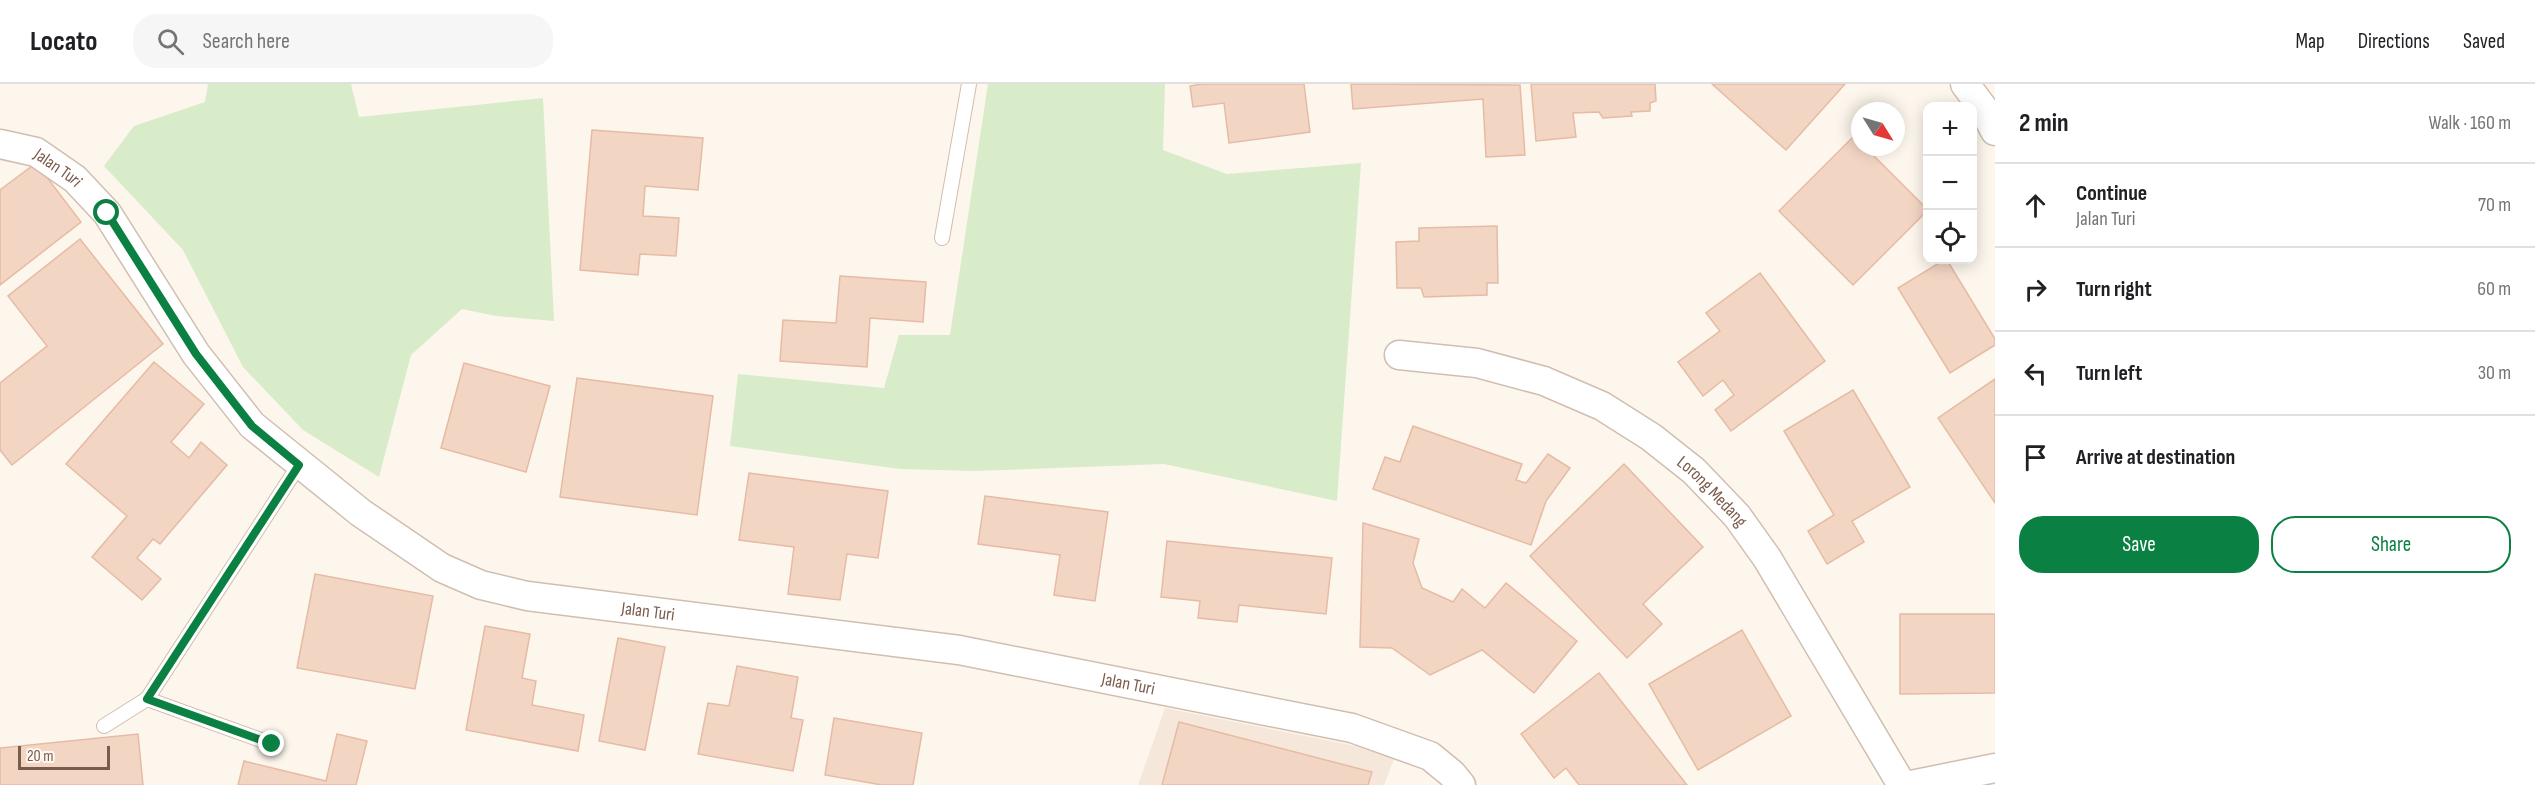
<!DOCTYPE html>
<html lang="en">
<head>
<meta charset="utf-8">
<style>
  :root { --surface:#fff; --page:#f6f6f6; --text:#202124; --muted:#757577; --line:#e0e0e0; --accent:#0b8043 }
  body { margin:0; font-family:"Sofia Sans Condensed",sans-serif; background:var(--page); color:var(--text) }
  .controls { position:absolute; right:18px; top:18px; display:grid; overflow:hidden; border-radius:12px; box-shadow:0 3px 15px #0003 }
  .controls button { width:54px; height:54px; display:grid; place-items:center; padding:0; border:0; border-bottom:2px solid var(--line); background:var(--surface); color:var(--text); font:30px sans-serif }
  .compass { position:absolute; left:1851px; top:18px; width:54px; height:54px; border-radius:50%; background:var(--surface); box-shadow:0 3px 15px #0003; rotate:127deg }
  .scale { position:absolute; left:18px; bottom:15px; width:92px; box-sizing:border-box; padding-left:6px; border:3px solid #7a5c4d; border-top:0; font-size:16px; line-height:21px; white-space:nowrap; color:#7a5c4d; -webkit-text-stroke:4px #fffaf3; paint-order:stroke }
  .stop { position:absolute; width:18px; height:18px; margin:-14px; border:4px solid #0b8043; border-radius:50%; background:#fff }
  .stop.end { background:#0b8043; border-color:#fff; box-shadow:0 2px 6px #0008 }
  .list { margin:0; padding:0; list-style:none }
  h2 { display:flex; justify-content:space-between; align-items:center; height:78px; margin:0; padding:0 24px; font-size:26px }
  h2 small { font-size:20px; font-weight:400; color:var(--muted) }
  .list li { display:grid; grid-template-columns:39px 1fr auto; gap:18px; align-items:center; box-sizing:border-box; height:84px; padding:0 24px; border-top:2px solid var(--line) }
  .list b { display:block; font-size:22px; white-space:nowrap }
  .list p { margin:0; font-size:20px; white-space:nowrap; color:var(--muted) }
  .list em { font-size:20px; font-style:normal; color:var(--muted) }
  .actions { display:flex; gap:12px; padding:18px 24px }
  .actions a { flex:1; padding:14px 0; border:2px solid var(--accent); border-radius:24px; text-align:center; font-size:21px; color:var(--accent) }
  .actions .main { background:var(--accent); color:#fff }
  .icon { flex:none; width:33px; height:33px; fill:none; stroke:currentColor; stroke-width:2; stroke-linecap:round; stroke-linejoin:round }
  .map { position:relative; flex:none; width:1995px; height:701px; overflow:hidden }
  header { display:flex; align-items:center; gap:36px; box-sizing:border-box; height:84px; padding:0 30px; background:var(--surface); border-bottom:2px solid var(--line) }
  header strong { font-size:28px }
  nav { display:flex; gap:33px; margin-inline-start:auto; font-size:21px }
  .search { width:420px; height:54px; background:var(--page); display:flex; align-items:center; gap:15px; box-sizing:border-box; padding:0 21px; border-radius:24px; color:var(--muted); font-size:22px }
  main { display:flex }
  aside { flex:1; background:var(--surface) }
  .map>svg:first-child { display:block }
  .residential { fill:#f5e8da }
  .green { fill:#d8ecc9 }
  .building { fill:#f3d5c3; stroke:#e6bba3; stroke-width:1.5 }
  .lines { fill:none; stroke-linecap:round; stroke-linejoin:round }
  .service-casing { stroke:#d1beb0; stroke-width:16 }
  .minor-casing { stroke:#d1beb0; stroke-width:31 }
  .service { stroke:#fff; stroke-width:14 }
  .minor { stroke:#fff; stroke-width:28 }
  .route { stroke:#0b8043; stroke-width:8 }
  .labels { text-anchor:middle; stroke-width:6; stroke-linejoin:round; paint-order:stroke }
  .street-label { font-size:18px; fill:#7a5c4d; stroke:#fffaf3 }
</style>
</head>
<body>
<header>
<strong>Locato</strong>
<div class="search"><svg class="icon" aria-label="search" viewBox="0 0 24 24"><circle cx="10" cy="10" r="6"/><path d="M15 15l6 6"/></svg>Search here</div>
<nav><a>Map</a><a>Directions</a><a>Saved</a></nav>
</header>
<main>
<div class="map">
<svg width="1995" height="701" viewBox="0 0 1995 701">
  <rect width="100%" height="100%" fill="#fdf6ec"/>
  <path class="residential" d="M 1165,624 L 1396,670 L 1384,701 L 1138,701 Z"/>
  <g class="green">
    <path d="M 208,0 L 351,0 L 359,33 L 543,14 L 554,237 L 496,232 L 462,225 L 411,271 L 379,393 L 303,346 L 243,283 L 183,166 L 104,82 L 134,42 L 205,18 Z"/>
    <path d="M 988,0 L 1165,0 L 1163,66 L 1227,90 L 1361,79 L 1337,417 L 1164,380 L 975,387 L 900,385 L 730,362 L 738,290 L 884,304 L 899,251 L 950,251 Z"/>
  </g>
  <g class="building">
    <path d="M 1202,0 L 1304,0 L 1310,48 L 1229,59 L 1224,19 L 1193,23 L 1190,2 Z"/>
    <path d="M 1351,0 L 1520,1 L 1525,71 L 1486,73 L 1483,15 L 1353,25 Z"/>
    <path d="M 1531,0 L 1655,0 L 1656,17 L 1650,19 L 1650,27 L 1631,28 L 1632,32 L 1603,34 L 1599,28 L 1573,29 L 1576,53 L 1536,57 Z"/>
    <path d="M 1712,0 L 1845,0 L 1786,66 Z"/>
    <path d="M 592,46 L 703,54 L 698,106 L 645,102 L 643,132 L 679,134 L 676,172 L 640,170 L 638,191 L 580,186 Z"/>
    <path d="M 1854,52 L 1860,58 L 1860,63 L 1865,63 L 1928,126 L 1853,201 L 1779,127 Z"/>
    <path d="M 36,79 L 81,138 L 0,201 L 0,106 Z"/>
    <path d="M 1497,142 L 1498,199 L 1487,199 L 1487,211 L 1424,213 L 1421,204 L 1397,204 L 1396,158 L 1419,157 L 1419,144 Z"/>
    <path d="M 80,155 L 163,260 L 12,381 L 0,366 L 0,299 L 47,262 L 8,212 Z"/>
    <path d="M 1944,176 L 1947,176 L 1995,255 L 1995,261 L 1950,289 L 1898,204 Z"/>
    <path d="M 1760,189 L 1825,277 L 1731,347 L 1715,326 L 1734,311 L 1723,296 L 1703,312 L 1678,278 L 1720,247 L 1706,229 Z"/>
    <path d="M 840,192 L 926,198 L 923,238 L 870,234 L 867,283 L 780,277 L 783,236 L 836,239 Z"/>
    <path d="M 154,278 L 204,320 L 171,358 L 189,374 L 201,358 L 227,381 L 160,460 L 153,455 L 137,474 L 161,495 L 142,516 L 92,473 L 127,432 L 66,380 Z"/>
    <path d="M 464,279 L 550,302 L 526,388 L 441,364 Z"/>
    <path d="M 577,294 L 713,312 L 697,431 L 560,413 Z"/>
    <path d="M 1995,295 L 1995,419 L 1938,334 Z"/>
    <path d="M 1853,306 L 1910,403 L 1852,437 L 1864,458 L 1827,480 L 1808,447 L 1834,431 L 1784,347 Z"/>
    <path d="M 1413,342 L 1522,380 L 1516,396 L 1526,399 L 1548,370 L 1570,384 L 1546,417 L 1531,461 L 1373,405 L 1385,373 L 1400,378 Z"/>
    <path d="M 1624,380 L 1703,463 L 1643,520 L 1662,540 L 1627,574 L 1530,472 Z"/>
    <path d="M 749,389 L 888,407 L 878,474 L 847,470 L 840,516 L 788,510 L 794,463 L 739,456 Z"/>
    <path d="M 985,412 L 1108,428 L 1095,517 L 1054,511 L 1060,471 L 978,460 Z"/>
    <path d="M 1363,439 L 1419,455 L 1413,479 L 1422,504 L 1453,518 L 1462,505 L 1485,524 L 1506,499 L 1577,557 L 1534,609 L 1482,566 L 1430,591 L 1392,564 L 1360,563 Z"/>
    <path d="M 1167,457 L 1332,474 L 1326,530 L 1239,521 L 1237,538 L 1198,534 L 1200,517 L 1161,513 Z"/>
    <path d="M 315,490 L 433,512 L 415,605 L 297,584 Z"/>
    <path d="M 1900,530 L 1995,530 L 1995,609 L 1900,610 Z"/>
    <path d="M 485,542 L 530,550 L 522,594 L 536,597 L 532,621 L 584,631 L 578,667 L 466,646 Z"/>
    <path d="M 1742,546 L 1791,632 L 1698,686 L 1649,600 Z"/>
    <path d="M 618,554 L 665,563 L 645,666 L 599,657 Z"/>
    <path d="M 737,582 L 798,593 L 791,634 L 803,636 L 793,687 L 698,670 L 708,619 L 729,622 Z"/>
    <path d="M 1599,589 L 1687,701 L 1579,701 L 1566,684 L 1554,694 L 1521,650 Z"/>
    <path d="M 834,634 L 922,649 L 913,701 L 882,701 L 825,691 Z"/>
    <path d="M 1179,638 L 1372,688 L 1368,701 L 1162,701 Z"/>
    <path d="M 138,650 L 143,701 L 0,701 L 0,664 Z"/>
    <path d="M 337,650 L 367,657 L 356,701 L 238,701 L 244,677 L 326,697 Z"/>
  </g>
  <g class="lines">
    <defs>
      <g id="service">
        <path d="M 942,154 L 969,0"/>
        <path d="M 147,615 L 272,660"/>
        <path d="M 104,642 L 147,615 L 299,381"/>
      </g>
      <g id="minor">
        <path d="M 1965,0 L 1983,24 L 1995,47"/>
        <path id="s1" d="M 0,60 L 36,68 L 75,95 L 107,129 L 196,270 L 252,341 L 361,429 L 442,484 L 481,501 L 527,512 L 959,566 L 1352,644 L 1430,672 L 1452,690 L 1461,701"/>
        <path id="s2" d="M 1399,271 L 1477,279 L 1544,297 L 1602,322 L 1651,353 L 1694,387 L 1737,432 L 1767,474 L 1902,701"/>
        <path d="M 1911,701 L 1995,684"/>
      </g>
    </defs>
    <use href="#service" class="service-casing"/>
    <use href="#minor" class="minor-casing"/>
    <use href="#service" class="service"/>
    <use href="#minor" class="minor"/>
  </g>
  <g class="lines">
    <path class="route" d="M 107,129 L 196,270 L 252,342 L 299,381 L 147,615 L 272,660"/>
  </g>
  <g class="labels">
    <g class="street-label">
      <text dy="6" stroke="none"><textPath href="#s1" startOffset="64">Jalan Turi</textPath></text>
      <text dy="6" stroke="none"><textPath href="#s2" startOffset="351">Lorong Medang</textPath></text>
      <text dy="6" stroke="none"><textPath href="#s1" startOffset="838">Jalan Turi</textPath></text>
      <text dy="6" stroke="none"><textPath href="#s1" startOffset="1324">Jalan Turi</textPath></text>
    </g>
  </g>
</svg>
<div class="controls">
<button>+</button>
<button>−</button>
<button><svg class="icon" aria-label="locate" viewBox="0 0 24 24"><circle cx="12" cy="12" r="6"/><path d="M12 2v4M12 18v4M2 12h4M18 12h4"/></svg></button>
</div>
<svg class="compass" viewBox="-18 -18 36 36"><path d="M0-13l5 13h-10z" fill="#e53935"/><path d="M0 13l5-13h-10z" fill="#757577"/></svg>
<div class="scale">20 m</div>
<div class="stop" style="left:107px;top:129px"></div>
<div class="stop end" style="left:272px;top:660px"></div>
</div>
<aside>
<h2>2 min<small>Walk · 160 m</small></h2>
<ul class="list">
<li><svg class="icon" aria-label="ahead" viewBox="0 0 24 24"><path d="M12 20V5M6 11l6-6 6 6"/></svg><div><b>Continue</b><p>Jalan Turi</p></div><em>70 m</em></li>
<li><svg class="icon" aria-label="right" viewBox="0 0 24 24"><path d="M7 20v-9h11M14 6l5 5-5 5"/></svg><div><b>Turn right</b></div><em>60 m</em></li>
<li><svg class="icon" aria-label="left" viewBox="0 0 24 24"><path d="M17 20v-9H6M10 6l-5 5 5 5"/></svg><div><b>Turn left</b></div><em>30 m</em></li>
<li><svg class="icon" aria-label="arrive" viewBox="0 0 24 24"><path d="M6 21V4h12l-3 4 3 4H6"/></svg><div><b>Arrive at destination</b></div></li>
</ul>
<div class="actions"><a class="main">Save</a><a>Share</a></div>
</aside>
</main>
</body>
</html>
